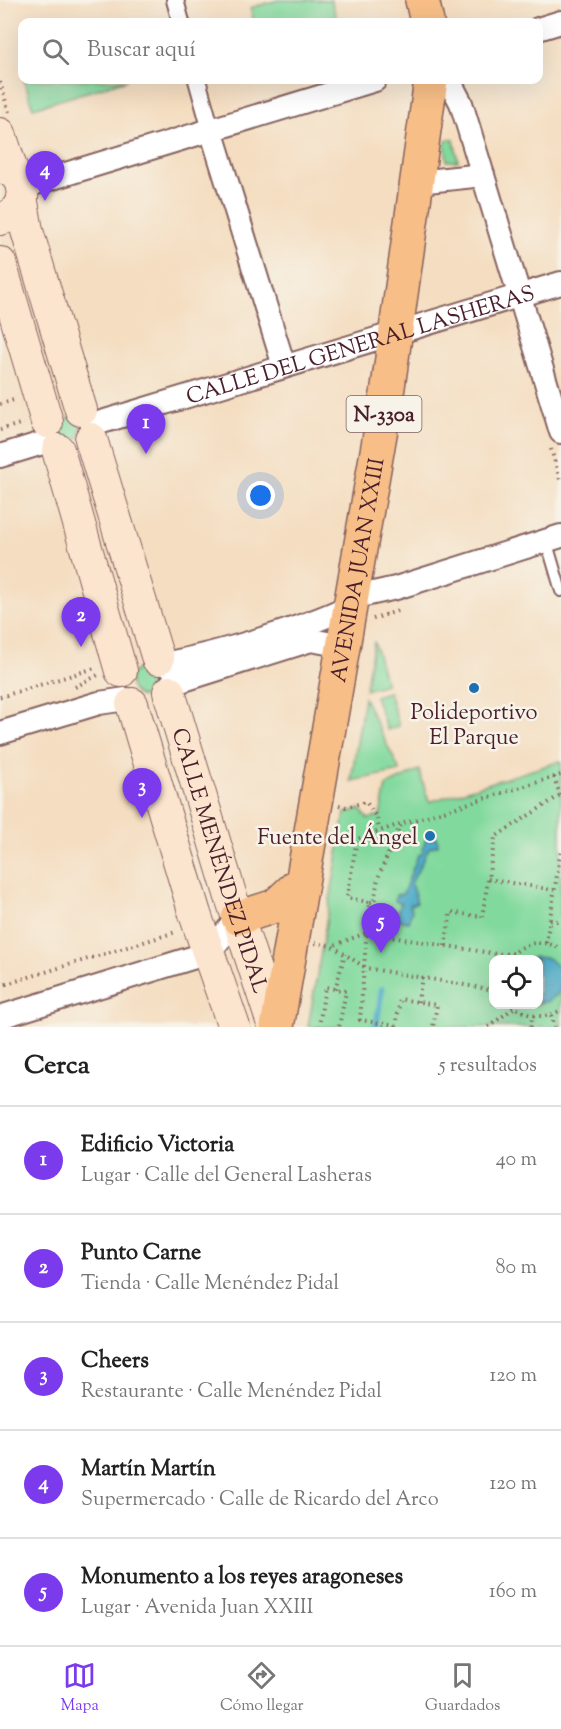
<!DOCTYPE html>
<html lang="es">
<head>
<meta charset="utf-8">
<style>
  :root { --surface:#fff; --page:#f6f6f6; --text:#222; --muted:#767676; --line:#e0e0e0; --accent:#7c3aed }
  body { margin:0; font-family:"Sorts Mill Goudy",serif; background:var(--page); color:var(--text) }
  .controls { position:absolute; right:18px; bottom:18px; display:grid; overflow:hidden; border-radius:12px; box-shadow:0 6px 24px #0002 }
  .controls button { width:54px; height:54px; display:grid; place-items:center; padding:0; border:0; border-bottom:2px solid var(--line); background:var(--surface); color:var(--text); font:30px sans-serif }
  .you { position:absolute; left:261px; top:496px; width:21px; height:21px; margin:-15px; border:4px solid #fff; border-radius:50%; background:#1a73e8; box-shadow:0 0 0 9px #1a73e833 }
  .badge { display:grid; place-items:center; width:39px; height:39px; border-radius:50%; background:var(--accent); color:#fff; font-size:20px; font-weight:700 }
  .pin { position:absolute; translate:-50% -50px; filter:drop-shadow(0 2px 3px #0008) }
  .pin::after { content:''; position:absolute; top:32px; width:21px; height:18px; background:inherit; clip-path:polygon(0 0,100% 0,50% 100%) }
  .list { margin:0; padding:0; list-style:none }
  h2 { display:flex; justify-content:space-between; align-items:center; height:78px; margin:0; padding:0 24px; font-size:26px }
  h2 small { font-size:20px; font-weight:400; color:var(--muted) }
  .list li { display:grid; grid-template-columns:39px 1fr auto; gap:18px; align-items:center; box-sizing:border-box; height:108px; padding:0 24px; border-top:2px solid var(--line) }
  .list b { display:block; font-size:22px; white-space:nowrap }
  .list p { margin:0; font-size:20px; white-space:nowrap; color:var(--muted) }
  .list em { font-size:20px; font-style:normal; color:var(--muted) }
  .icon { flex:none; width:33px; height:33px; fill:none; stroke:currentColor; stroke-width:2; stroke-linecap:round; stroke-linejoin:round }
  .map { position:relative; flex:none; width:561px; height:1027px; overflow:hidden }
  .search { position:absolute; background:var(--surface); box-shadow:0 6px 24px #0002; left:18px; right:18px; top:18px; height:66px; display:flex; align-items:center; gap:15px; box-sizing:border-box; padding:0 21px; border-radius:12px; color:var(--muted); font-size:22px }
  .sheet { height:618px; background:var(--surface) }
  nav { display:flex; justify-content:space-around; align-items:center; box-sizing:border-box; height:84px; border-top:2px solid var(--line); background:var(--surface); font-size:16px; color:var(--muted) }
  nav a { display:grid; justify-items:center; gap:3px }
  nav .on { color:var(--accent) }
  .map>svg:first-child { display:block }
  .green { fill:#81d99d; stroke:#667c64; stroke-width:1.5; fill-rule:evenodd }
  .water { fill:#48aac7; stroke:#496479; stroke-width:1.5 }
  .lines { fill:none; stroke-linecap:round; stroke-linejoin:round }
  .stream { stroke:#48aac7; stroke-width:6 }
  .service-casing { stroke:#86625f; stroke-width:14 }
  .pedestrian-casing { stroke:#86625f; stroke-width:20 }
  .minor-casing { stroke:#86625f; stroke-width:26 }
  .secondary-casing { stroke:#86625f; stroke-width:34 }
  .trunk-casing { stroke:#86625f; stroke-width:36 }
  .path { stroke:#86625f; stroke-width:4; stroke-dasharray:1.5 4.5; stroke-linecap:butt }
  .service { stroke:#fff; stroke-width:10 }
  .pedestrian { stroke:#fff; stroke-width:16 }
  .minor { stroke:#fff; stroke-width:22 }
  .secondary { stroke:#fce5cf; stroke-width:32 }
  .trunk { stroke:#f7be87; stroke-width:33 }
  .poi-dot { fill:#1f6fb2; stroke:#f7f3e8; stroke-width:2 }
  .labels { text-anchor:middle; stroke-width:5; stroke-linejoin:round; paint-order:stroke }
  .shield { fill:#f7f3e8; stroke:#7e5f64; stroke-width:1.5 }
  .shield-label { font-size:21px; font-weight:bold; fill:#4a1f2b }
  .street-label { font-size:22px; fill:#4a1f2b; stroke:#f7f3e8 }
  .poi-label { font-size:22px; fill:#4a1f2b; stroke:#f7f3e8 }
</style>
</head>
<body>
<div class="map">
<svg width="561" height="1027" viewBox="0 0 561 1027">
  <rect width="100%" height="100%" fill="#f7f3e8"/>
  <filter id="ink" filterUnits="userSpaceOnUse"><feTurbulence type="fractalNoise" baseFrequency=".0167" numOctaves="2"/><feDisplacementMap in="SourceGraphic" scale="12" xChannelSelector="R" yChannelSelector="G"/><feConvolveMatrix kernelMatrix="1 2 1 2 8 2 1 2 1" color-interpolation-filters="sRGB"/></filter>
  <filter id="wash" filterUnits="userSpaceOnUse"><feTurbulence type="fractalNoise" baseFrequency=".008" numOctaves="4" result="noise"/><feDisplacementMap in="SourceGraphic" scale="24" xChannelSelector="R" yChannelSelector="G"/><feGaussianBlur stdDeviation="1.35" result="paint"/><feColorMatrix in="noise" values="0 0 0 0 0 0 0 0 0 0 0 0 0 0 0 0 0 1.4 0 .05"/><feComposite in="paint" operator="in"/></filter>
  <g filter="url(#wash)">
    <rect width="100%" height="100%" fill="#f4ddc0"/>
    <g class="green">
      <path d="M 278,0 L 331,0 L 338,22 L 254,22 L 250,8 Z"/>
      <path d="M 24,80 L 127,80 L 33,108 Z"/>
      <path d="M 448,139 L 454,140 L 458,161 L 447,161 L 445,143 Z"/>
      <circle cx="69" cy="430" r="12"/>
      <path d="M 374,641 L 386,684 L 365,690 Z"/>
      <circle cx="145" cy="682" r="15"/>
      <path d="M 389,692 L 399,726 L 387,730 L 375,696 Z"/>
      <path d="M 364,698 L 400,771 L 351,781 Z"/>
      <path d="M 561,761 L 561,1027 L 308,1027 L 345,813 L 360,809 L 368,819 L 380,816 L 386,786 L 419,770 L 429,802 ZM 494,960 L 538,960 L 538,1005 L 494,1005 Z"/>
    </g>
    <g class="water">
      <path d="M 437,837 L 438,845 L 429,848 L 411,884 L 417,902 L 410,905 L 412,911 L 408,922 L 395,919 L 401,903 L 395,901 L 396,895 L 403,894 L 418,855 L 422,854 L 425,840 Z"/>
      <path d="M 534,957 L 548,958 L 561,970 L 560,992 L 549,1001 L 539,1003 L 538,960 L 528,959 Z"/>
    </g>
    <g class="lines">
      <path class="stream" d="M 376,1027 L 382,989"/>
    </g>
  </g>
  <g filter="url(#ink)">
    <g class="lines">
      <defs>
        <path id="service" d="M 546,540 L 561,591"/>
        <g id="pedestrian">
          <path d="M 175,0 L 181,22"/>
          <path d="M 197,80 L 211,130"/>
        </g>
        <g id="minor">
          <path d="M 538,29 L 561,22"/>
          <path d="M 449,80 L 461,103 L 561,432"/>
          <path d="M 211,130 L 284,366"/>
          <path d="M 418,182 L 483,175"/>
          <path d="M 23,187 L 375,80"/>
          <path id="s1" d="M 92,425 L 561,283"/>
          <path d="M 0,456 L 49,441"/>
          <path d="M 351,598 L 396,588 L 561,536"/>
          <path d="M 164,664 C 220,653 299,630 350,606"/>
          <path d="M 171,684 L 311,640 L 343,646"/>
          <path d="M 0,733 L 99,703 L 126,699"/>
          <path d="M 0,1017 L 208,953 L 238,918"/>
        </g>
        <g id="secondary">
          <path d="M 0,134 L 12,171"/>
          <path d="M 0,167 C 30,172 30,213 0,219"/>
          <path d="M 22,202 L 27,231 L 81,410"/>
          <path d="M 0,263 L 47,422"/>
          <path d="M 91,439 L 158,659"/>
          <path d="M 58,450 L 121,671"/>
          <path id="s2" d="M 169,692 L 231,897 L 274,1027"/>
          <path d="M 132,704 L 195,914 L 234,1027"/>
        </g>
        <g id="trunk">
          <path d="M 422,0 L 427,22"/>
          <path d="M 238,918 L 275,906 L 300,883"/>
          <path id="s3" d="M 277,1027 L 387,394 L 431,80"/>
        </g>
      </defs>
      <use href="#service" class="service-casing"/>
      <use href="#pedestrian" class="pedestrian-casing"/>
      <use href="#minor" class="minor-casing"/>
      <use href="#secondary" class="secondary-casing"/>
      <use href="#trunk" class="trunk-casing"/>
      <g class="path">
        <path d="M 0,82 L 9,112"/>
        <path d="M 0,404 L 17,399"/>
        <path d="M 0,430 L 23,423"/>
        <path d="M 551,449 L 561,483"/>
        <path d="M 373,619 L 400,610"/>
        <path d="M 75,687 L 98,675"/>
        <path d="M 0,697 L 95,668"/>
        <path d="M 554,777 L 561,798"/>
        <path d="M 339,805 L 346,807 L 366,802 L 377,818 L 379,830"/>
        <path d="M 488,879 L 554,890"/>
        <path d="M 369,902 L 347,898 L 357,839 L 400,824"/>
        <path d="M 550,921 L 561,921"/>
        <path d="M 315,943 L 332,946"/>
        <path d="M 546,943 L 561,850"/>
        <path d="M 445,946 L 451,912 L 482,917 L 495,837 L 559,796"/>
        <path d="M 508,960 C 521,942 542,938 561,949"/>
        <path d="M 0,986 L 176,932"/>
        <path d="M 335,989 L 345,954"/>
        <path d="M 491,989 L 494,976"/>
        <path d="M 494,990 L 366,968 L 332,946 L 366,933 L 497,954 L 513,953"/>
        <path d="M 418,1002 L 422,977"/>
        <path d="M 512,1005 C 527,1017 544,1020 561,1010"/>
        <path d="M 551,1015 L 555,1027"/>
        <path d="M 396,1026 L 360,1020 L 369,902 L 374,902 L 378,878 L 401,824 L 561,775"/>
        <path d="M 396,1026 L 400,999 L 437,1005 L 433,1027"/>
        <path d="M 319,1027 L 325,987 L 346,991 L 339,1027"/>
        <path d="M 488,1027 L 515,1007"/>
        <path d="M 531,1027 L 533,1016"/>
      </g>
      <use href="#service" class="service"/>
      <use href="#pedestrian" class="pedestrian"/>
      <use href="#minor" class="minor"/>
      <use href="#secondary" class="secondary"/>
      <use href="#trunk" class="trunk"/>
    </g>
  </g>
  <g class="poi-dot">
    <circle cx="474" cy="688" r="6"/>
    <circle cx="430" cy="836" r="6"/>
  </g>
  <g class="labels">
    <rect class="shield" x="346.5" y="396" width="75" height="36" rx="4.5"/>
    <g class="shield-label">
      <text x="384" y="421">N-330a</text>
    </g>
    <g class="street-label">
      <text dy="8" stroke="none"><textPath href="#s1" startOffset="280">CALLE DEL GENERAL LASHERAS</textPath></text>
      <text dy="8" stroke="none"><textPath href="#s3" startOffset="464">AVENIDA JUAN XXIII</textPath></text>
      <text dy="8" stroke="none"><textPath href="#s2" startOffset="176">CALLE MENÉNDEZ PIDAL</textPath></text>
    </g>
    <g class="poi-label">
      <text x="474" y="719">Polideportivo<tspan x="474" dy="25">El Parque</tspan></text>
      <text x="418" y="844" text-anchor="end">Fuente del Ángel</text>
    </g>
  </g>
</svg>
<div class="controls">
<button><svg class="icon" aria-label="locate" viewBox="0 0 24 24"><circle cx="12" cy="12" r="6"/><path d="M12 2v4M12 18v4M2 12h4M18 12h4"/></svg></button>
</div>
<div class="you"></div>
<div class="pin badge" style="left:146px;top:454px">1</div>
<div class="pin badge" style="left:81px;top:647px">2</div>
<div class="pin badge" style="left:142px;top:818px">3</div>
<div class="pin badge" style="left:45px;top:201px">4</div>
<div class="pin badge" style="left:381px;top:953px">5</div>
<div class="search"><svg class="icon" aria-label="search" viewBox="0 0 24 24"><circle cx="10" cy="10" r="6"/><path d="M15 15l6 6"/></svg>Buscar aquí</div>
</div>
<section class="sheet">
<h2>Cerca<small>5 resultados</small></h2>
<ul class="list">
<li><span class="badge">1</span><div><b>Edificio Victoria</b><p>Lugar · Calle del General Lasheras</p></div><em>40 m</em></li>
<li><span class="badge">2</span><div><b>Punto Carne</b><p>Tienda · Calle Menéndez Pidal</p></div><em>80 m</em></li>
<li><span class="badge">3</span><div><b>Cheers</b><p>Restaurante · Calle Menéndez Pidal</p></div><em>120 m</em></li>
<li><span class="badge">4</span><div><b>Martín Martín</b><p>Supermercado · Calle de Ricardo del Arco</p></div><em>120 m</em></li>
<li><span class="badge">5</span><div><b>Monumento a los reyes aragoneses</b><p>Lugar · Avenida Juan XXIII</p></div><em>160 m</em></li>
</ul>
</section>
<nav>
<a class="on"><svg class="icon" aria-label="map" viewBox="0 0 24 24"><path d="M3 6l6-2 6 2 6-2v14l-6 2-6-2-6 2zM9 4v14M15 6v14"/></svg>Mapa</a>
<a><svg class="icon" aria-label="directions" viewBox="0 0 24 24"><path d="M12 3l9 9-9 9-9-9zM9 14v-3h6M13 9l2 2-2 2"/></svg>Cómo llegar</a>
<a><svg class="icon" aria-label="saved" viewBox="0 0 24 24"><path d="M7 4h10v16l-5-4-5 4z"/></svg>Guardados</a>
</nav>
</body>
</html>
